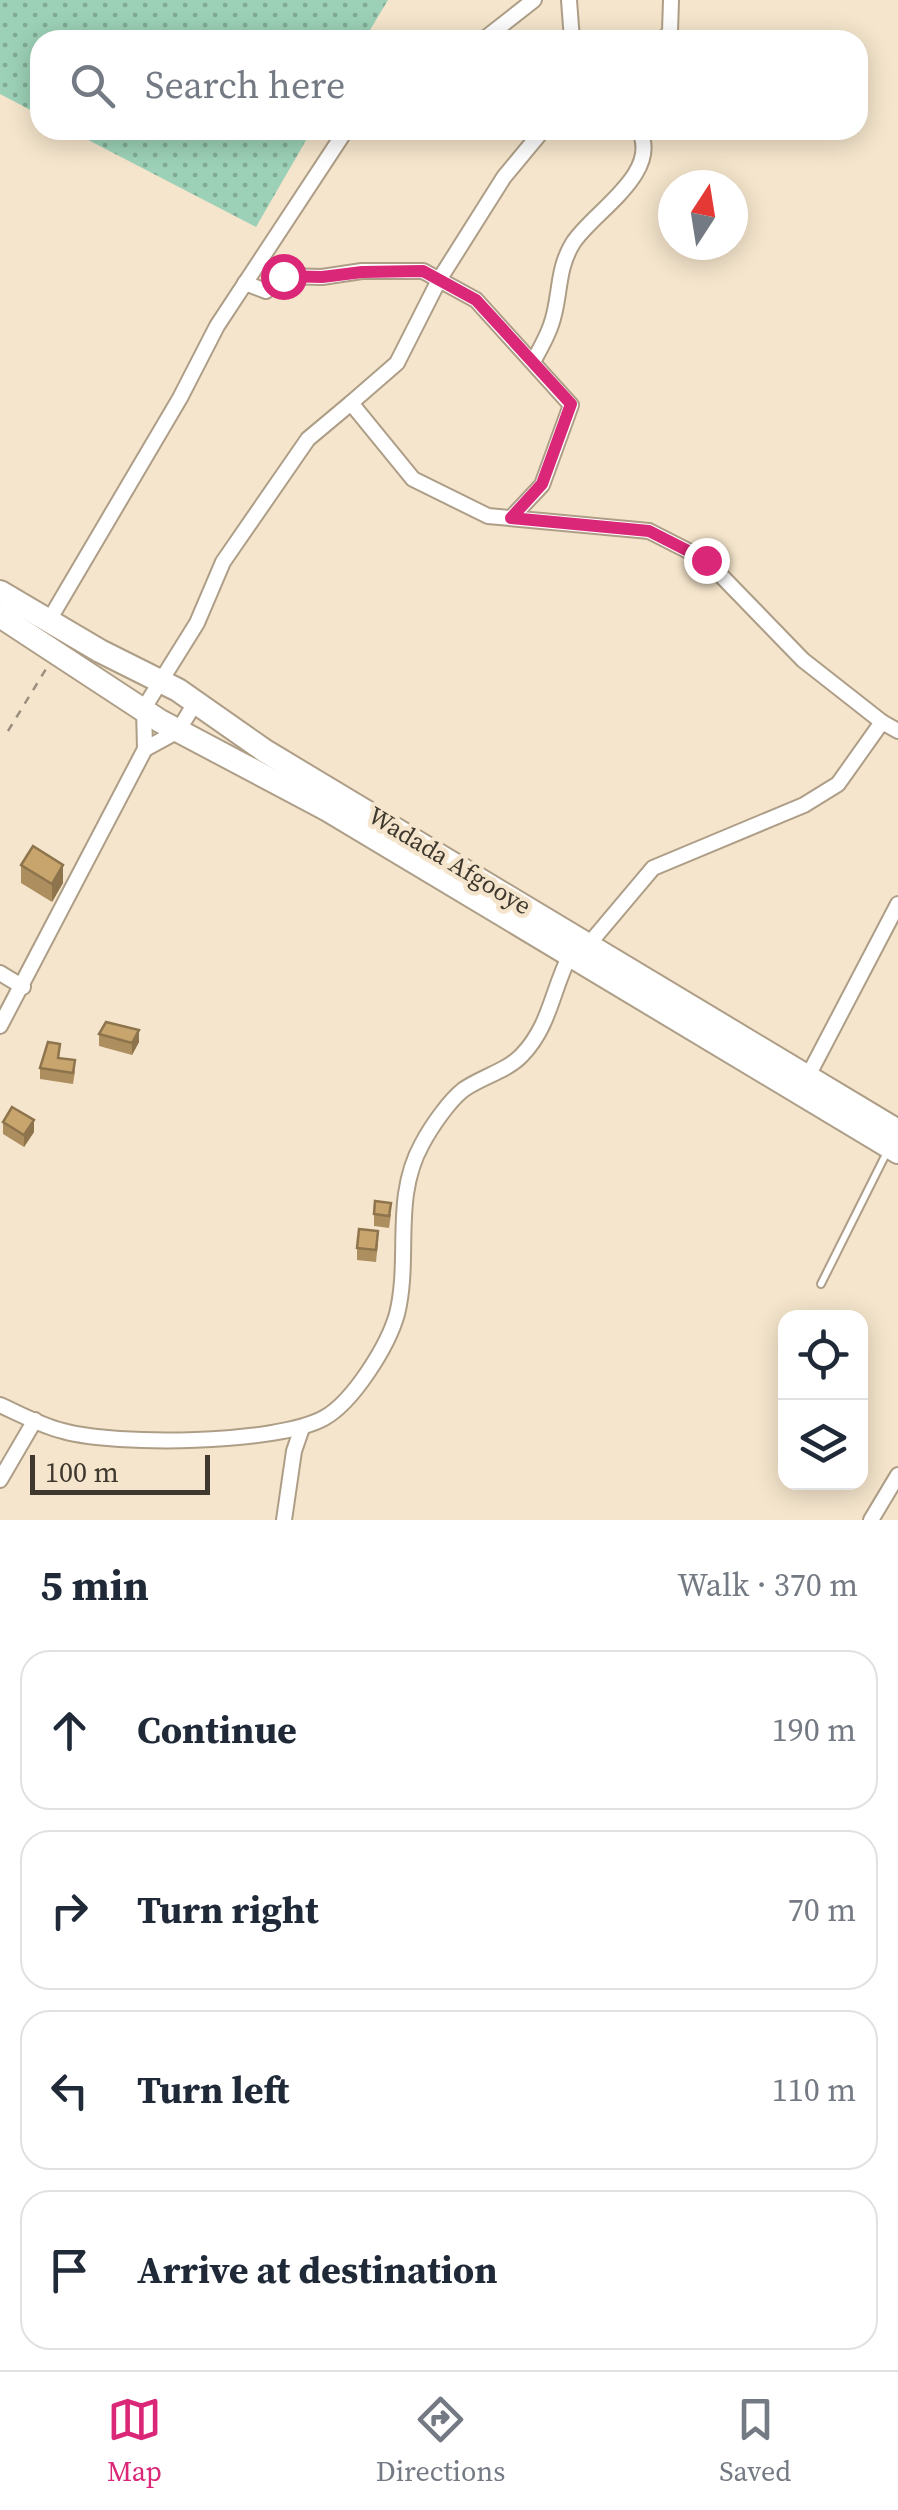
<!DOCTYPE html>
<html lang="en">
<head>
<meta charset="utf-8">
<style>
  :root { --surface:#fff; --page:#f2f2f3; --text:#1f2937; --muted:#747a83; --line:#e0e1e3; --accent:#db2777 }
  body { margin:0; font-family:"Source Serif 4",serif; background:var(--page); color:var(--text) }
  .controls { position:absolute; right:30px; bottom:30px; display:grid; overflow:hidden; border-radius:20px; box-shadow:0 5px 25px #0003 }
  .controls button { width:90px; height:90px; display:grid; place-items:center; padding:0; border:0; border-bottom:2px solid var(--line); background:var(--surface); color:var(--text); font:50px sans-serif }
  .compass { position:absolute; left:658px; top:170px; width:90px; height:90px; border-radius:50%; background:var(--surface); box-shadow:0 5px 25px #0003; rotate:12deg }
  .scale { position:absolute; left:30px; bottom:25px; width:180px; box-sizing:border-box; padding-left:10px; border:5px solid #3e382e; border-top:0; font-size:28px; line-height:35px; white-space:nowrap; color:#3e382e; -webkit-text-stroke:8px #f5e5cc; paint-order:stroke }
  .stop { position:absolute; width:30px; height:30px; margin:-22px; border:8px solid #db2777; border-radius:50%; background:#fff }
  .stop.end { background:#db2777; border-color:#fff; box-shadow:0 2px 10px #0008 }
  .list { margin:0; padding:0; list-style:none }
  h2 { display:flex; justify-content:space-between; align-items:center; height:130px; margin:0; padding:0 40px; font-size:42px }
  h2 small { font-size:32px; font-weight:400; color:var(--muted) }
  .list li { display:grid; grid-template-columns:65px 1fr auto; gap:30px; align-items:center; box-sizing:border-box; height:160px; margin:0 20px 20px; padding:0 20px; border:2px solid var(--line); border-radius:30px }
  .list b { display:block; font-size:38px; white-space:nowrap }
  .list em { font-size:32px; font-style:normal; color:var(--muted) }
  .icon { flex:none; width:55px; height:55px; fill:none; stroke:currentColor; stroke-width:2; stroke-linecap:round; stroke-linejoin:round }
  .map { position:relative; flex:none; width:898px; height:1520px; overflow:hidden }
  .search { position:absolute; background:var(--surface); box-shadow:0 5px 25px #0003; left:30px; right:30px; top:30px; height:110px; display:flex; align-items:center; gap:25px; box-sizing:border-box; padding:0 35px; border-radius:30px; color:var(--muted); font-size:38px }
  .sheet { height:850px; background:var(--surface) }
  nav { display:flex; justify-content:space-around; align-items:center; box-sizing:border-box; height:140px; border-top:2px solid var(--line); background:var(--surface); font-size:28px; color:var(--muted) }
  nav a { display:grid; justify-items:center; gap:5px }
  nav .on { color:var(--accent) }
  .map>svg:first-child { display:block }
  .grass { fill:url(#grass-dots) }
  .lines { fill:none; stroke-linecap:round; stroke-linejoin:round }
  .service-casing { stroke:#ae9e87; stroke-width:10 }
  .minor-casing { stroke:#ae9e87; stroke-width:18 }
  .trunk-casing { stroke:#ae9e87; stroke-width:26 }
  .path { stroke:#9a8f7e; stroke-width:2.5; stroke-dasharray:8 8; stroke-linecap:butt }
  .service { stroke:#fff; stroke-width:6 }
  .minor { stroke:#fff; stroke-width:14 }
  .trunk { stroke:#fff; stroke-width:22 }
  .wall { fill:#ad8e5f }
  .shaded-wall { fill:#8d744d }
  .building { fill:#c9a56e; stroke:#8d744d; stroke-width:2.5 }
  .route { stroke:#db2777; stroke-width:12 }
  .labels { text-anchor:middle; stroke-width:9; stroke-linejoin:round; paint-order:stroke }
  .street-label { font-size:25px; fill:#3e382e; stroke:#f5e5cc }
</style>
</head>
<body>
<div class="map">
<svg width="898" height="1520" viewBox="0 0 898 1520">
  <defs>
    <pattern id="grass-dots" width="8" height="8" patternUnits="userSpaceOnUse" patternTransform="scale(2.5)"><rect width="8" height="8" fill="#9cd1b7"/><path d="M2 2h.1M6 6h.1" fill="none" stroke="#81ab95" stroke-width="1.8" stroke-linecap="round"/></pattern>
  </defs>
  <rect width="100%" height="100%" fill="#f5e5cc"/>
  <g class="grass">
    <path d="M 0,0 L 388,0 L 364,40 L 40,40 L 40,115 L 0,94 Z"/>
    <path d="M 69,130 L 312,130 L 256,227 Z"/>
  </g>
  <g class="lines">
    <defs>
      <path id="service" d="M 821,1284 L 887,1152"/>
      <g id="minor">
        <path d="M 569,0 L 572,40"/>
        <path d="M 483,40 L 534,0"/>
        <path d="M 662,40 L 670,32 L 671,0"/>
        <path d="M 245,283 L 266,291 L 283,276 L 322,277 L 362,271 L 423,271 L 476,300 L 571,405 L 542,485 L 511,518"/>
        <path d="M 534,360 C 540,349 547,337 551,325 C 561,298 556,270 573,243 C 593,212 662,173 639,130"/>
        <path d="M 351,403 L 397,363 L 439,280 L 504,177 L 543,130"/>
        <path d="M 48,622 L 180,398 L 217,326 L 346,130"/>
        <path d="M 145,749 L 178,731 L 195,703"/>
        <path d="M 589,944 L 653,868 L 804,805 L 838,784 L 882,722 L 898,731"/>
        <path d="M 0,973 L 23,987"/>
        <path d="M 0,1026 L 145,749 L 144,708 L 197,623 L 223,562 L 308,439 L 351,403 L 413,479 L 488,516 L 649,531 L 706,560 L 803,660 L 882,722"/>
        <path d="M 808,1076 L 898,904"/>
        <path d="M 0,1405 C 20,1414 42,1426 63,1431 C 116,1446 277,1444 324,1418 C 353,1402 388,1346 397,1314 C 411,1257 392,1198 422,1144 C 431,1127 449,1101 463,1090 C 481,1077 507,1071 522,1055 C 550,1026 552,990 570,955"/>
        <path d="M 0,1480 L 35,1420"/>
        <path d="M 284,1520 L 294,1451 L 302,1428"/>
        <path d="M 871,1520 L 898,1475"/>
      </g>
      <g id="trunk">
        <path d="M 0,592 L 100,651 L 178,690 L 265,751 L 898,1131"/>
        <path d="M 0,616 L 160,721 L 328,810 L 898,1152"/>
      </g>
    </defs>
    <use href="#service" class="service-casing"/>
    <use href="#minor" class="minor-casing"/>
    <use href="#trunk" class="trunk-casing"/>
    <path class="path" d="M 8,731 L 46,669"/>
    <use href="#service" class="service"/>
    <use href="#minor" class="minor"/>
    <use href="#trunk" class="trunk"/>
  </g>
  <g class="wall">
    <path d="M 21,865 L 63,883 L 52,902 L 21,883 Z"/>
    <path d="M 99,1034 L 139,1042 L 132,1055 L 99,1046 Z"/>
    <path d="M 60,1058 L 75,1071 L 73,1084 L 40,1079 L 40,1068 Z"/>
    <path d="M 3,1122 L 34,1132 L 24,1147 L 3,1134 Z"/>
    <path d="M 374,1214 L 391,1214 L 389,1228 L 374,1226 Z"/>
    <path d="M 378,1243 L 376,1262 L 357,1260 L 357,1248 Z"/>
  </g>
  <g class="shaded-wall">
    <path d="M 63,865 L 63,883 L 52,902 L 52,884 Z"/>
    <path d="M 139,1030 L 139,1042 L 132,1055 L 132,1043 Z"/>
    <path d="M 34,1120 L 34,1132 L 24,1147 L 24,1135 Z"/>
  </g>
  <g class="building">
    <path d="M 33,846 L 63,865 L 52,884 L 21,865 Z"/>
    <path d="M 106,1022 L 139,1030 L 132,1043 L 99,1034 Z"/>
    <path d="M 48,1042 L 60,1044 L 58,1058 L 75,1060 L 73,1073 L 40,1068 Z"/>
    <path d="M 12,1107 L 34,1120 L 24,1135 L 3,1122 Z"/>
    <path d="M 375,1201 L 391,1203 L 389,1216 L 374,1214 Z"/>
    <path d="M 359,1229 L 378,1231 L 376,1250 L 357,1248 Z"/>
  </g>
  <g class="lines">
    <path class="route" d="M 283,276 L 322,277 L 362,272 L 423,271 L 476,300 L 571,404 L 542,484 L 511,518 L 649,531 L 706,560"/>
  </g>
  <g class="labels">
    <g class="street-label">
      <text transform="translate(450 860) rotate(31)" y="9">Wadada Afgooye</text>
    </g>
  </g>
</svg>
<div class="controls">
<button><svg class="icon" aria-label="locate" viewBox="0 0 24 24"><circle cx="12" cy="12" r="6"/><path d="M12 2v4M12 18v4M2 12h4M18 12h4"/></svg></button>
<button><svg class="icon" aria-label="layers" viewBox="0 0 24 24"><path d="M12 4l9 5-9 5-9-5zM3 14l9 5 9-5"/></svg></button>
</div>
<svg class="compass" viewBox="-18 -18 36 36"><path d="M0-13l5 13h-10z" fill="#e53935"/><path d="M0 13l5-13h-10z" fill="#747a83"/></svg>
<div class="scale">100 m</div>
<div class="stop" style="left:283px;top:276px"></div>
<div class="stop end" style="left:706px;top:560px"></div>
<div class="search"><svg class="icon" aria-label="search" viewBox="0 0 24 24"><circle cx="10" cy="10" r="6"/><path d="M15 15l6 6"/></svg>Search here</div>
</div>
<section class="sheet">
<h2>5 min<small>Walk · 370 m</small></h2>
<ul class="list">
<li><svg class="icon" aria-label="ahead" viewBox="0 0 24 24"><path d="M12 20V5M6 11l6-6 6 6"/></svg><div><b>Continue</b></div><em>190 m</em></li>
<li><svg class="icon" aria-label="right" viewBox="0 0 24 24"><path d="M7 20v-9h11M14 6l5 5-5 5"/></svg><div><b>Turn right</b></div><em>70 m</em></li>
<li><svg class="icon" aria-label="left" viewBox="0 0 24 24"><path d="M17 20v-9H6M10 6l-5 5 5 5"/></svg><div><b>Turn left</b></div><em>110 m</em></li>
<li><svg class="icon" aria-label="arrive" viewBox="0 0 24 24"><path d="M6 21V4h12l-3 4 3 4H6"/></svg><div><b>Arrive at destination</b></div></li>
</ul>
</section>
<nav>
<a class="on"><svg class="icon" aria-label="map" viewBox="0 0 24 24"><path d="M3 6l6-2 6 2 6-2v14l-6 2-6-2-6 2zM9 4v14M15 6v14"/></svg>Map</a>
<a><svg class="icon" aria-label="directions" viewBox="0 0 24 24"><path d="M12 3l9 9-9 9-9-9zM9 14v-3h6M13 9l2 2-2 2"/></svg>Directions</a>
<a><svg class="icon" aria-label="saved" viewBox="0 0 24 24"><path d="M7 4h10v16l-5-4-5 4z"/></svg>Saved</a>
</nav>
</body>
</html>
